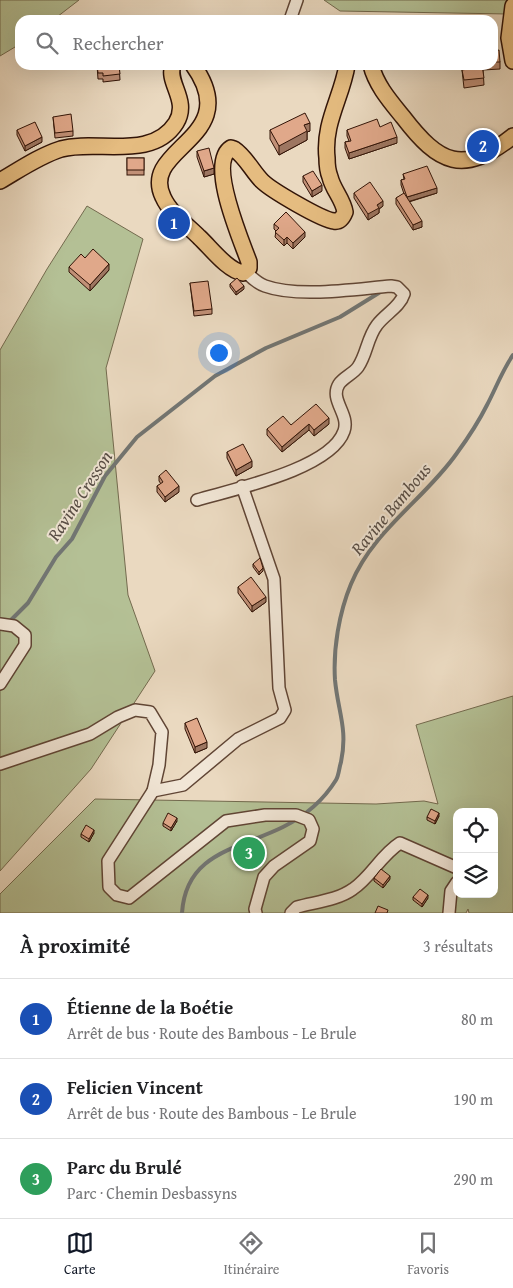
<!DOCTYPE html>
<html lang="fr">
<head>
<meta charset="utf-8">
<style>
  :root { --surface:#fff; --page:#f2f2f2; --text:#202124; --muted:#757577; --line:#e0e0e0; --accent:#111827 }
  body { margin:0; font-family:"Gentium Book Plus",serif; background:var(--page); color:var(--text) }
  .controls { position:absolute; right:15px; bottom:15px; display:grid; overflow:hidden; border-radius:10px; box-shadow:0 5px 20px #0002 }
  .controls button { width:45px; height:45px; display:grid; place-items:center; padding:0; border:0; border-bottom:1px solid var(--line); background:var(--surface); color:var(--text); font:25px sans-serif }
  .you { position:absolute; left:218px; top:352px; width:18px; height:18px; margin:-12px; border:4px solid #fff; border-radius:50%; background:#1a73e8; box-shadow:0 0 0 8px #1a73e833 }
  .badge { display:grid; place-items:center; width:32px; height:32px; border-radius:50%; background:var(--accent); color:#fff; font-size:16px; font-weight:700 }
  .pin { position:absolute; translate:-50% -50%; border:2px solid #fff; box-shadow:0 1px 5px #0006 }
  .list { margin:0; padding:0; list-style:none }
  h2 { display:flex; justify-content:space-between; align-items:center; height:65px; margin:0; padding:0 20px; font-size:21px }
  h2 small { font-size:16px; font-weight:400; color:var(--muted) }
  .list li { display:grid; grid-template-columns:32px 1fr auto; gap:15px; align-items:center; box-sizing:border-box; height:80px; padding:0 20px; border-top:1px solid var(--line) }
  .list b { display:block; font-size:19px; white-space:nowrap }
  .list p { margin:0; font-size:16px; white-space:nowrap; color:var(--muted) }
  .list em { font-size:16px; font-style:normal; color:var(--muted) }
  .icon { flex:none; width:28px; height:28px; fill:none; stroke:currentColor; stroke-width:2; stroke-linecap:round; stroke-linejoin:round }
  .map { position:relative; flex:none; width:513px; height:913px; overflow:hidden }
  .search { position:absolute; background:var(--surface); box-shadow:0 5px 20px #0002; left:15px; right:15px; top:15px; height:55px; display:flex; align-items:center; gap:12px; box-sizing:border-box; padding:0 18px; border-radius:15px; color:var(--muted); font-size:19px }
  .sheet { height:305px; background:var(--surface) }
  nav { display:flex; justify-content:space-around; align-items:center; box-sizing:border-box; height:70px; border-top:1px solid var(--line); background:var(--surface); font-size:14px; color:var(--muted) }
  nav a { display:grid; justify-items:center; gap:2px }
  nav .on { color:var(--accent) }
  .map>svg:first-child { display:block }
  .green { fill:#b4c095; stroke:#736a4e; fill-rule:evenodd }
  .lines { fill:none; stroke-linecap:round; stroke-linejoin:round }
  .stream { stroke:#727674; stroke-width:4 }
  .minor-casing { stroke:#604535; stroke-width:14 }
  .major-casing { stroke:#321407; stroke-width:18 }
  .minor { stroke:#f1e6d6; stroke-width:11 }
  .major { stroke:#e5bc80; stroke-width:15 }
  .wall { fill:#c19077; stroke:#321407 }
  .shaded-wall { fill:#9d7661; stroke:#321407 }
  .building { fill:#e0a88a; stroke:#321407 }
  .labels { text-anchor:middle; stroke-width:4; stroke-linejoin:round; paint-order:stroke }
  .water-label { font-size:18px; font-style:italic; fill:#574d46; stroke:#f1e6d6 }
</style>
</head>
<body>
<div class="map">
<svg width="513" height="913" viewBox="0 0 513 913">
  <rect width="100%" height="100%" fill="#ead9c0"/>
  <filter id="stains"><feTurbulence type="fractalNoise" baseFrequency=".004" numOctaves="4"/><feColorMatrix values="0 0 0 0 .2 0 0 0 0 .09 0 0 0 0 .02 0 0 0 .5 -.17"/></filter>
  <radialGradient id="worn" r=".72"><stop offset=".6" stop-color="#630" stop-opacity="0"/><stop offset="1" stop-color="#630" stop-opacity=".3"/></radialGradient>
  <g class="green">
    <path d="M 0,0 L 79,0 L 53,20 L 20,20 L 20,44 L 0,56 Z"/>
    <path d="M 324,0 L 513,0 L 507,14 L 340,11 Z"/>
    <path d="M 87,206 L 143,239 L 106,368 L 128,595 L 155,671 L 91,769 L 0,871 L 0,350 L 47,269 Z"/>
    <path d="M 513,696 L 513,913 L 469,913 L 468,909 L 466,913 L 0,913 L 0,894 L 95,799 L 376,804 L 424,801 L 438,804 L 416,725 ZM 457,812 L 494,812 L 494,894 L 457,894 Z"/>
  </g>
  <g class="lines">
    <g class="stream">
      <path d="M 9,622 L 28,603 L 56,557 L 72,539 L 105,476 L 137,437 L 215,376 L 266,348 L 340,317 L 382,291"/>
      <path d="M 182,913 C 186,852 239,849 283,827 C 305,816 323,801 336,780 C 339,775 339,768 341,762 C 348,729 338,712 335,680 C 333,649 339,613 351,584 C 373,530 425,499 457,453 C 468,438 479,421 487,405 C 496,388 502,371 513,355"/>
    </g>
    <defs>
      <g id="minor">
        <path d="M 290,20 L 297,0"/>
        <path d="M 197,500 C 234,489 331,469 344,431 C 350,414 329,400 339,384 C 344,377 353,374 358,367 C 367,354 367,338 377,325 C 385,314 400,307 404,294 L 397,287 L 391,286 C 355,289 298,298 265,286 C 257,283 252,278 246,272"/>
        <path d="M 0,624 L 14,626 L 25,635 L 25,645 L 0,684"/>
        <path d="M 0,764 L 90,734 L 118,717 L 135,710 L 150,712 L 162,732 L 159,765 L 153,791 L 108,861 L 109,887 L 117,895 L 129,898 L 226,821 L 265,815 L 296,815 L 309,820 L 313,829 L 310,841 L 274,866 L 264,877 L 255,909 L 256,913"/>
        <path d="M 153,791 L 183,785 L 238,739 L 280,718 L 285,710 L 279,688 L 274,579 L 242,486"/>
        <path d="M 291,913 L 297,907 C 315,902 338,900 353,889 C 371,877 381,855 400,843 L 457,868"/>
        <path d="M 449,913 L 451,891 L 457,882"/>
      </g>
      <g id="major">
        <path d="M 513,6 L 509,38 L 513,61"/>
        <path d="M 193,65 C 246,139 139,147 163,197 C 170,213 187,225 199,237 C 211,248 227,270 243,273 L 249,268 L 249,262 C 242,242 207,163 231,148 L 234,149 C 246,157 252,171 262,181 C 271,190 322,220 334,221 C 340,222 343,217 345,212 C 343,199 333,190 330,177 C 328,172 327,164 327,158 C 323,123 342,97 347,65"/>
        <path d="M 371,65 C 376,85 390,101 403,117 C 439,164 463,176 513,136"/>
        <path d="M 0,181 C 19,170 39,156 61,149 C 96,139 152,161 176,123 C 190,100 166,83 173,65"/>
      </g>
    </defs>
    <use href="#minor" class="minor-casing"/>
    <use href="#major" class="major-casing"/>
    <use href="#minor" class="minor"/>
    <use href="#major" class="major"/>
  </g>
  <g class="wall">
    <path d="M 493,44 L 494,51 L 500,62 L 500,69 L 483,70 L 484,85 L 464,88 L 462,70 L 467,69 L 467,65 L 493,65 Z"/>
    <path d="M 97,65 L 119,65 L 120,80 L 103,82 L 103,79 L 98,79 Z"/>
    <path d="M 53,117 L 73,131 L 73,136 L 55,138 Z"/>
    <path d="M 380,127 L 397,143 L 349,159 L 345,148 L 345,142 L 349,141 L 347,136 L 347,130 Z"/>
    <path d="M 17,130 L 42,142 L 25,151 L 17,135 Z"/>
    <path d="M 270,130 L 310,131 L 307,132 L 307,140 L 279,155 L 270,139 Z"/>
    <path d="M 197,151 L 214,174 L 204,177 L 197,157 Z"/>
    <rect x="127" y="158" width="17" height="17"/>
    <path d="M 403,174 L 437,193 L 409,202 L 422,227 L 413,230 L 396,204 L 396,198 L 404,194 L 401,185 L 401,180 L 404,179 Z"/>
    <path d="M 303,176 L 322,191 L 312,197 L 303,182 Z"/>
    <path d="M 354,193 L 383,206 L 379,209 L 379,213 L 368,220 L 354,198 Z"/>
    <path d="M 274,224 L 305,237 L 293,249 L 287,243 L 284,246 L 275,237 L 276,231 L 274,229 Z"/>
    <path d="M 85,258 L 109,270 L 90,291 L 69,272 L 69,267 Z"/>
    <path d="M 190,283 L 212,309 L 212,314 L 194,316 Z"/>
    <path d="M 230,284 L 244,289 L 236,295 L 230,287 Z"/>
    <path d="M 329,424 L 314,436 L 309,430 L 282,452 L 267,435 L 267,429 L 291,425 Z"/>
    <path d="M 227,452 L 252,467 L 236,476 L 227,458 Z"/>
    <path d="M 159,476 L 179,492 L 165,502 L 157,492 L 157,486 L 161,484 L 159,481 Z"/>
    <path d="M 253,564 L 263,571 L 259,575 L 253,567 Z"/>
    <path d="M 238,587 L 266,602 L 252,612 L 238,593 Z"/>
    <path d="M 185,723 L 207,748 L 195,753 L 185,729 Z"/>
    <path d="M 439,816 L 435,824 L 427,820 L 427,817 Z"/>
    <path d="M 177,821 L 171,831 L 163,826 L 163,823 Z"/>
    <path d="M 94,833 L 89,842 L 81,837 L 81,834 Z"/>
    <path d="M 374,878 L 390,879 L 383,888 L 374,881 Z"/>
    <path d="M 413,897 L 428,898 L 422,907 L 413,900 Z"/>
  </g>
  <g class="shaded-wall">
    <path d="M 310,123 L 310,131 L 307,132 L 307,140 L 279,155 L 279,146 L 304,125 Z"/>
    <path d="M 42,137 L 42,142 L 25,151 L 25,146 Z"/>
    <path d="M 397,137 L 397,143 L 349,159 L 349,153 Z"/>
    <path d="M 214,168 L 214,174 L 204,177 L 204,171 Z"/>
    <path d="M 322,185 L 322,191 L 312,197 L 312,191 Z"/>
    <path d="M 437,188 L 437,193 L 407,202 L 407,197 Z"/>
    <path d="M 383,201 L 383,206 L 379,209 L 379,213 L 368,220 L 368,214 L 377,205 Z"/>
    <path d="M 422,221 L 422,227 L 413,230 L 413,225 Z"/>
    <path d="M 305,232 L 305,237 L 293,249 L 293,243 Z"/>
    <path d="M 287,237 L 287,243 L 284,246 L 284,240 Z"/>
    <path d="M 109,264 L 109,270 L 90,291 L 90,285 Z"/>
    <path d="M 244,286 L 244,289 L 236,295 L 236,292 Z"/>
    <path d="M 329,418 L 329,424 L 314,436 L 314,430 Z"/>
    <path d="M 309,424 L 309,430 L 282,452 L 282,447 Z"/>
    <path d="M 252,461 L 252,467 L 236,476 L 236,470 Z"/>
    <path d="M 179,486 L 179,492 L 165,502 L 165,497 Z"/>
    <path d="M 263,568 L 263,571 L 259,575 L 259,572 Z"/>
    <path d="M 266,597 L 266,602 L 252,612 L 252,606 Z"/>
    <path d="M 207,742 L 207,748 L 195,753 L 195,747 Z"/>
    <path d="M 439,813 L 439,816 L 435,824 L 435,821 Z"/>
    <path d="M 177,818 L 177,821 L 171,831 L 171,828 Z"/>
    <path d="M 94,830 L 94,833 L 89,842 L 89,839 Z"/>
    <path d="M 390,876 L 390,879 L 383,888 L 383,885 Z"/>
    <path d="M 428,895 L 428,898 L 422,907 L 422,904 Z"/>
  </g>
  <g class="building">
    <path d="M 493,44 L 494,51 L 499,50 L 500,62 L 493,62 Z"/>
    <path d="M 97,65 L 119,65 L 120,74 L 103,76 L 103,73 L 98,73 Z"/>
    <path d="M 468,65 L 482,65 L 484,78 L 464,80 L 462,70 L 468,69 Z"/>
    <path d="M 305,113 L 310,123 L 304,125 L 307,131 L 279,146 L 270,130 Z"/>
    <path d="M 71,114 L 73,131 L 55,133 L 53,117 Z"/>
    <path d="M 377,119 L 380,127 L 391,122 L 397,137 L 349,153 L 345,142 L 351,141 L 347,130 Z"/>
    <path d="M 35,122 L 42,137 L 25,146 L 17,130 Z"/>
    <path d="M 209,148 L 214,168 L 204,171 L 197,151 Z"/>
    <rect x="127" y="158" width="17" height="12"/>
    <path d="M 427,166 L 437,188 L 407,197 L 401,180 L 405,179 L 403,174 Z"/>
    <path d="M 313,171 L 322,185 L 312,191 L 303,176 Z"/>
    <path d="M 370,182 L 383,201 L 377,205 L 379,208 L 368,214 L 354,193 Z"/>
    <path d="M 404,193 L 422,221 L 413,225 L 396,198 Z"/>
    <path d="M 286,212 L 305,232 L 293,243 L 287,237 L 284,240 L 275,232 L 279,228 L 274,224 Z"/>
    <path d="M 93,249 L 109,264 L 90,285 L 69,267 L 81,254 L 85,258 Z"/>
    <path d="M 237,278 L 244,286 L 236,292 L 230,284 Z"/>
    <path d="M 208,281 L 212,309 L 194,311 L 190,283 Z"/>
    <path d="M 316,404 L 329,418 L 314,430 L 309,424 L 282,447 L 267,429 L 283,416 L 291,425 Z"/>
    <path d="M 243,444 L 252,461 L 236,470 L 227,452 Z"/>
    <path d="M 166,470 L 179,486 L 165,497 L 157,486 L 163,482 L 159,476 Z"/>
    <path d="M 260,558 L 263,568 L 259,572 L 253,564 Z"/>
    <path d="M 251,577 L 266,597 L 252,606 L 238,587 Z"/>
    <path d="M 197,718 L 207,742 L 195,747 L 185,723 Z"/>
    <path d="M 431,809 L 439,813 L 435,821 L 427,817 Z"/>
    <path d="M 168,813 L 177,818 L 171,828 L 163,823 Z"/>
    <path d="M 86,825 L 94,830 L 89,839 L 81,834 Z"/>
    <path d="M 381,869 L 390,876 L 383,885 L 374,878 Z"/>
    <path d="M 420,889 L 428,895 L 422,904 L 413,897 Z"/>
    <path d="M 378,906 L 388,910 L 387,913 L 375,913 Z"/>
  </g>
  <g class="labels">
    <g class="water-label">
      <text transform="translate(80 496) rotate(-57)" y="6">Ravine Cresson</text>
      <text transform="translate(391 509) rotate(-50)" y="6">Ravine Bambous</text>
    </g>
  </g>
  <rect width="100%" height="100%" filter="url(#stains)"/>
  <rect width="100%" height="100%" fill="url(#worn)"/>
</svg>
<div class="controls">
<button><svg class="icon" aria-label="locate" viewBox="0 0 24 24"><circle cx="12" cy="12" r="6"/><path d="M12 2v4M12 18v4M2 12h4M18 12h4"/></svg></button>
<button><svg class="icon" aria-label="layers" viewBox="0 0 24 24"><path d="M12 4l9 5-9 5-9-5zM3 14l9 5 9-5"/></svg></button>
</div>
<div class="you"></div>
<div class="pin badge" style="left:174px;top:223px;background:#1a4fb4">1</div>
<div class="pin badge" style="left:483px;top:146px;background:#1a4fb4">2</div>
<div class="pin badge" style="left:249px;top:853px;background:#2e9e5b">3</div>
<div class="search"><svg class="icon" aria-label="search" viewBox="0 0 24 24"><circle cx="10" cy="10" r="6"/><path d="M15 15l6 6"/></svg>Rechercher</div>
</div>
<section class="sheet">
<h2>À proximité<small>3 résultats</small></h2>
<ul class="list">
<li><span class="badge" style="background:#1a4fb4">1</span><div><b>Étienne de la Boétie</b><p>Arrêt de bus · Route des Bambous - Le Brule</p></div><em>80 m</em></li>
<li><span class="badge" style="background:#1a4fb4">2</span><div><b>Felicien Vincent</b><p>Arrêt de bus · Route des Bambous - Le Brule</p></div><em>190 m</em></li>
<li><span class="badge" style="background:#2e9e5b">3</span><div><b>Parc du Brulé</b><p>Parc · Chemin Desbassyns</p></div><em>290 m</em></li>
</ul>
</section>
<nav>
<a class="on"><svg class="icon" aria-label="map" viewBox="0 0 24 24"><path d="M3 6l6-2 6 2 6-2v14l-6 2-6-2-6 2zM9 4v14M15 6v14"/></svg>Carte</a>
<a><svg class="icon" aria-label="directions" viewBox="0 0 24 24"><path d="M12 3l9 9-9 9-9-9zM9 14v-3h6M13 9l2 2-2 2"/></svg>Itinéraire</a>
<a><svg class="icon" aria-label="saved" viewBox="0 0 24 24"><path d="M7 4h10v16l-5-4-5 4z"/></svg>Favoris</a>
</nav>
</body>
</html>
